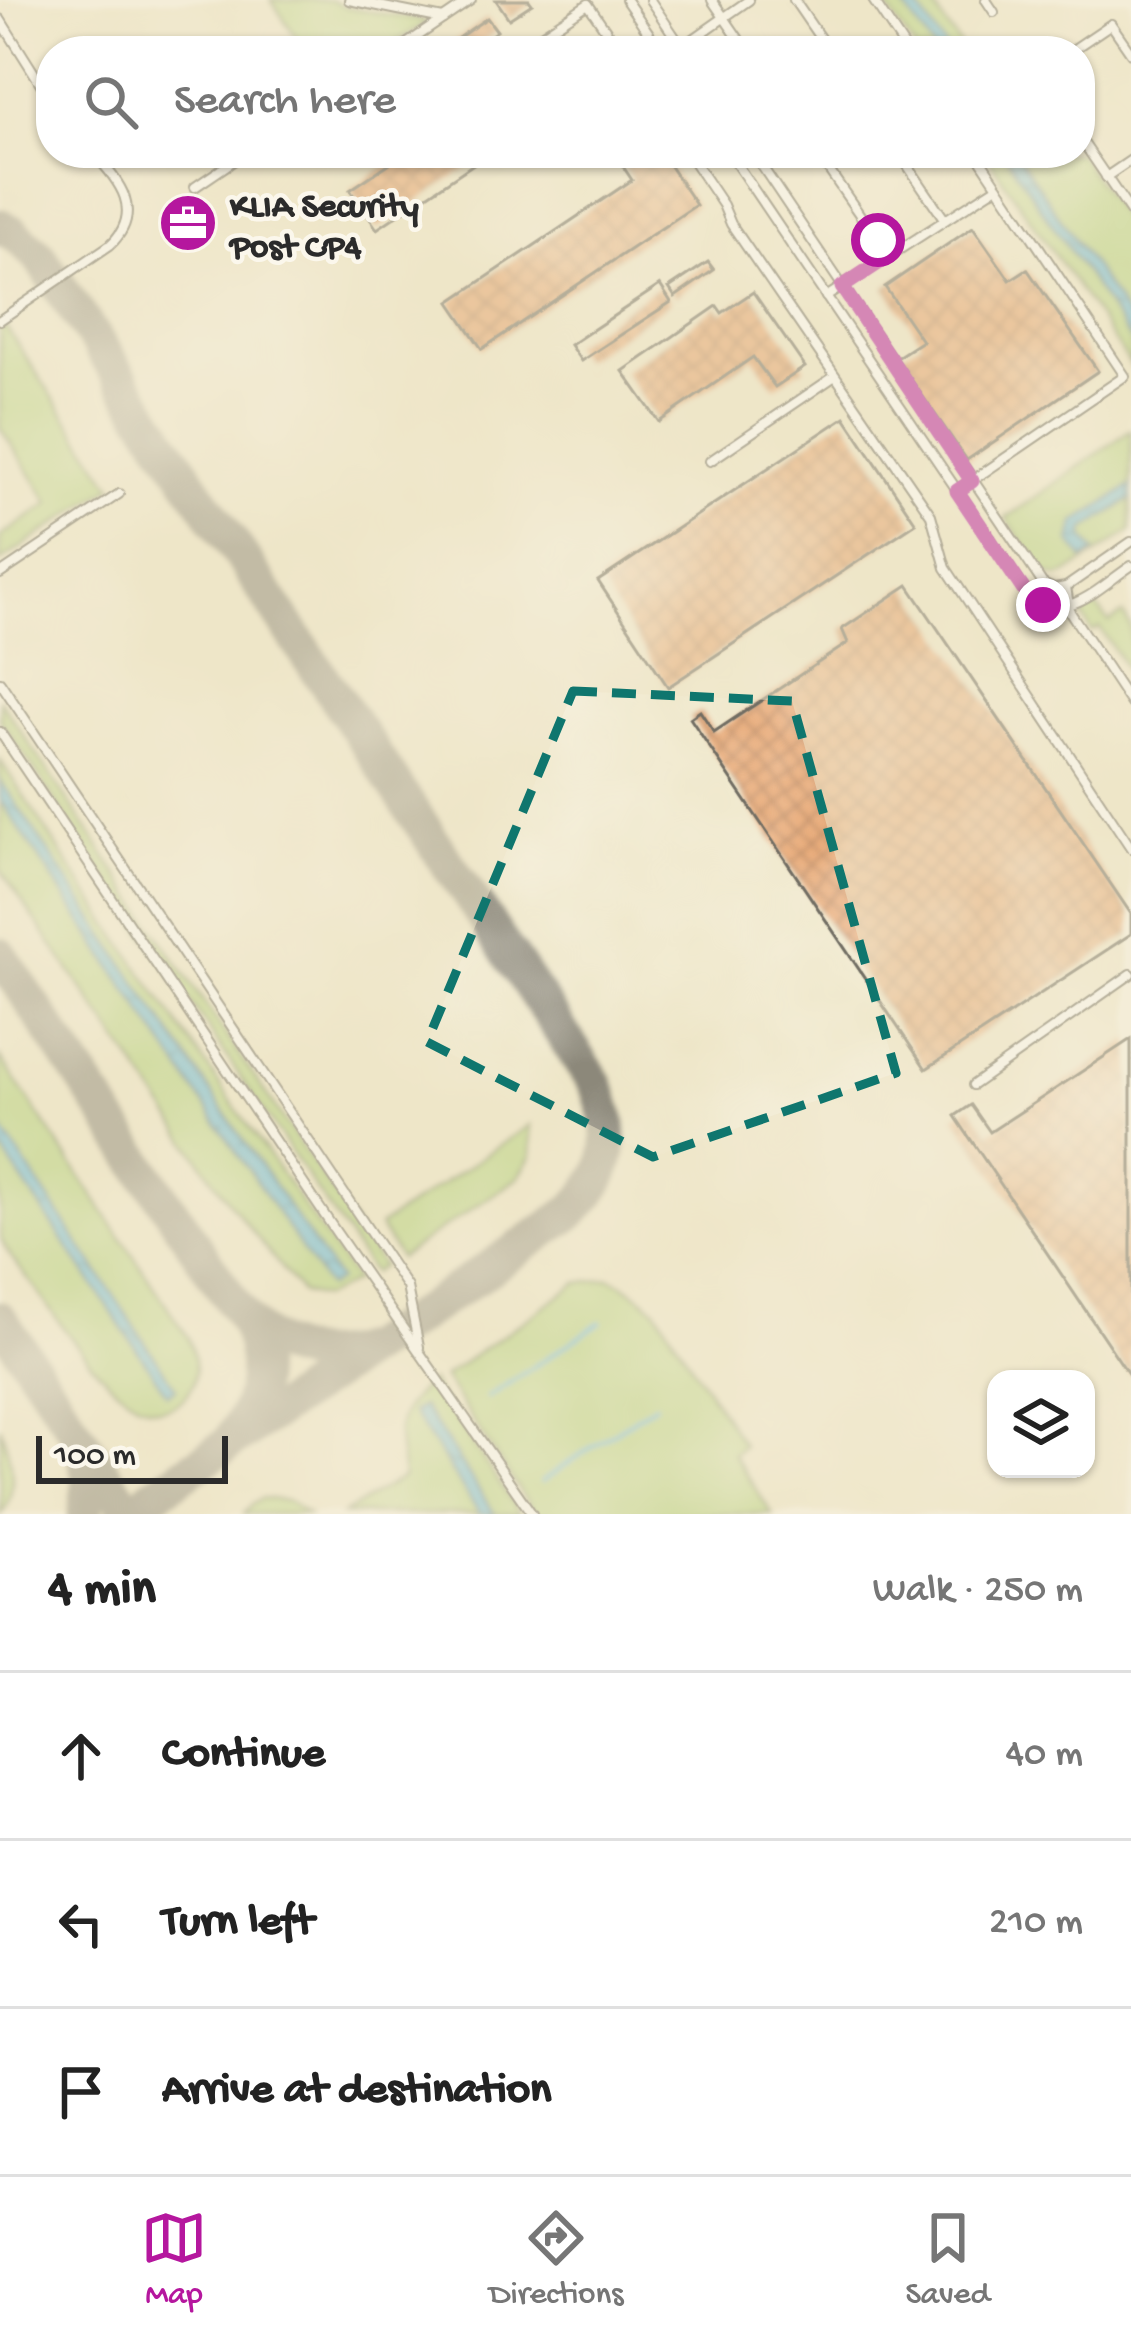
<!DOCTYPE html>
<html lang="en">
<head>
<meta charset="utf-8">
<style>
  :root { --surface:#fff; --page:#f6f6f6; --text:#222; --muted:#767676; --line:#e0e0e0; --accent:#b5179e }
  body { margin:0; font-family:"Gochi Hand",sans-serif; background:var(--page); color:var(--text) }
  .controls { position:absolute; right:36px; bottom:36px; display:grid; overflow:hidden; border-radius:24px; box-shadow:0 3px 9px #0004 }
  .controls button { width:108px; height:108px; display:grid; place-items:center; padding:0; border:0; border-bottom:3px solid var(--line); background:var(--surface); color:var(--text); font:60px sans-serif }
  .scale { position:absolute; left:36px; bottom:30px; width:192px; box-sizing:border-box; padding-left:12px; border:6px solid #2b2b2b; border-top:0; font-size:33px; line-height:42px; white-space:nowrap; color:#2b2b2b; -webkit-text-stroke:9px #fbf7ec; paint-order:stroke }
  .stop { position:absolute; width:36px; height:36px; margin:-27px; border:9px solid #b5179e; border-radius:50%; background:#fff }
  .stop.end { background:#b5179e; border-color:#fff; box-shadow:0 3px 12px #0008 }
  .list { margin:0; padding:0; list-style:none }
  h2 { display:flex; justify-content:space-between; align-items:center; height:156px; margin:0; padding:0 48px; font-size:51px }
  h2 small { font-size:39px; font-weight:400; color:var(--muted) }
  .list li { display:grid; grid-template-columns:78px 1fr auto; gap:36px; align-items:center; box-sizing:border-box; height:168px; padding:0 48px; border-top:3px solid var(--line) }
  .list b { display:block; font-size:45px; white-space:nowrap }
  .list em { font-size:39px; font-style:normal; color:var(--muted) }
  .icon { flex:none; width:66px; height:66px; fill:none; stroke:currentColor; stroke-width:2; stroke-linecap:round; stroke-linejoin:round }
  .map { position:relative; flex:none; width:1131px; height:1514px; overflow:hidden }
  .search { position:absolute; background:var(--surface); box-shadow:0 3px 9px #0004; left:36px; right:36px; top:36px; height:132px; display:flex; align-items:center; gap:30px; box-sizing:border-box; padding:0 42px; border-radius:48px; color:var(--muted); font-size:45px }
  .sheet { height:660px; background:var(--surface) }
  nav { display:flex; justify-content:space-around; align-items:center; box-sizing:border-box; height:168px; border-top:3px solid var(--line); background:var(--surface); font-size:33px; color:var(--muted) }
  nav a { display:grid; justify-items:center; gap:6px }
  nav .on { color:var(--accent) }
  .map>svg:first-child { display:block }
  .green { fill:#b1d179; stroke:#6e7e52; stroke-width:3 }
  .water { fill:url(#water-ripples); stroke:#447082; stroke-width:3 }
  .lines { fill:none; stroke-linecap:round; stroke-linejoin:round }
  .stream { stroke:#5db6da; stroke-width:4.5 }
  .taxiway { stroke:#8c887a; stroke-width:36 }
  .building { fill:url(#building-cross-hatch) }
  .lane-casing { stroke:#6f6c62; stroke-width:12 }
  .lane { stroke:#fff; stroke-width:8 }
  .route { stroke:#b5179e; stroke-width:15 }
  .marked { fill:none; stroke:#0f766e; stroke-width:9; stroke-dasharray:24 15; stroke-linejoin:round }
  .labels { text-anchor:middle; stroke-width:9; stroke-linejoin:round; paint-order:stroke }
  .poi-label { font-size:36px; font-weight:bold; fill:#2b2b2b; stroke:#fbf7ec; text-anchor:start }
</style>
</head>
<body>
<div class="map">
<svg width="1131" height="1514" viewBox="0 0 1131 1514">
  <defs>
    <pattern id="water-ripples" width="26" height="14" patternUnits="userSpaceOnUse" patternTransform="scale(3)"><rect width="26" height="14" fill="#5db6da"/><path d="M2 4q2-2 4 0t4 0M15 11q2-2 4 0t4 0" fill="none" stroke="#4d94b1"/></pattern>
    <pattern id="building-cross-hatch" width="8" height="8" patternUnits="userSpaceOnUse" patternTransform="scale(3)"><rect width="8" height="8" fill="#e6a16b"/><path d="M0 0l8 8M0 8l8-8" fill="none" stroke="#bb8358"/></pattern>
  </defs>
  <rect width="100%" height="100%" fill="#fbf7ec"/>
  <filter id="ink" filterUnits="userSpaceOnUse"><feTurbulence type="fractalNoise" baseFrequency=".00833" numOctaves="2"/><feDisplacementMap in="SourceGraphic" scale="24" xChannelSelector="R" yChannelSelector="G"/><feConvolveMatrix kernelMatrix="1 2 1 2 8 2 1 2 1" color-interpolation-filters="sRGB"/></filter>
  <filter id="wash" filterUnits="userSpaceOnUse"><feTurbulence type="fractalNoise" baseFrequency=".004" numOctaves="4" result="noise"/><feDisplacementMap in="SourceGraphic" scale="48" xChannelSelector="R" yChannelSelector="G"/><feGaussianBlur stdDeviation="2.7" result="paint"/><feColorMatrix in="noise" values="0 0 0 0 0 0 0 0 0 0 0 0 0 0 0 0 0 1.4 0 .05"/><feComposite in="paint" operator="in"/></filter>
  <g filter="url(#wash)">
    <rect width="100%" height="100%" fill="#eee6c8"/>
    <g class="green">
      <path d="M 271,0 L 330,0 L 343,6 L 428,22 L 382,51 L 306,51 Z"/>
      <path d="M 882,0 L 900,0 L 935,51 L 916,51 Z"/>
      <path d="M 913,0 L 929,0 L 964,51 L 948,51 Z"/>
      <path d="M 985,153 L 1004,153 L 1131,341 L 1131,366 Z"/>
      <path d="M 1016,153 L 1078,153 L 1131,232 L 1131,323 Z"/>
      <path d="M 5,326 L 113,486 L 0,562 L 0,537 L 50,503 L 0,427 L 0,329 Z"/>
      <path d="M 1131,430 L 1131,486 L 1075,523 L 1084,559 L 1094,551 L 1084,537 L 1085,530 L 1131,499 L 1131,531 L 1067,574 L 1059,577 L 1044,573 L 1006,518 Z"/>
      <path d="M 1095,604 L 1109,622 L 1123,614 L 1131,627 L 1131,676 L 1100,628 L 1092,632 L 1083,617 L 1083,611 Z"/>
      <path d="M 0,700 L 382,1266 L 372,1273 L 0,719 Z"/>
      <path d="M 0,760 L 83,886 L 355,1281 L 322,1298 L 301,1293 L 232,1206 L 0,869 L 0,800 L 327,1286 L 337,1280 L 0,780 Z"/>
      <path d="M 0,1057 L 188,1337 C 195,1357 201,1382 184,1398 C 137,1445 57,1319 35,1288 C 25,1273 3,1252 0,1234 C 0,1217 0,1196 0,1178 C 0,1138 0,1098 0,1057 Z"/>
      <path d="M 530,1125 L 532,1156 L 518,1178 L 399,1258 L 379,1226 Z"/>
      <path d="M 610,1278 L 623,1284 L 656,1308 L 743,1446 L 733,1454 L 772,1514 L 535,1514 L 443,1377 L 577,1283 Z"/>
      <path d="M 430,1381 L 520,1514 L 495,1514 L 422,1406 L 413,1413 L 480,1514 L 343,1514 L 403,1477 C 396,1426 391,1418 430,1381 Z"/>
      <path d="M 0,1426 C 10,1454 21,1489 1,1514 Z"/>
      <path d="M 263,1498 L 288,1501 L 307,1514 L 244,1514 L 253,1503 Z"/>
    </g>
    <g class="water">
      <path d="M 900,0 L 913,0 L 948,51 L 935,51 Z"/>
      <path d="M 1004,153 L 1016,153 L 1131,323 L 1131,341 Z"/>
      <path d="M 1131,486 L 1131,499 L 1085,530 L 1084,537 L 1095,552 L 1084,560 L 1071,542 L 1075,523 Z"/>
      <path d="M 0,780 L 338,1280 L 327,1287 L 0,800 Z"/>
      <path d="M 0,1126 L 176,1388 L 167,1394 L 0,1147 Z"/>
      <path d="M 422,1406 L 495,1514 L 480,1514 L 412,1413 Z"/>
    </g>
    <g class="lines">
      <g class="stream">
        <path d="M 488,1397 L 601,1322"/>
        <path d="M 542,1481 L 655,1404"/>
      </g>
      <g class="taxiway">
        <path d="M 0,226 L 15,234 L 39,256 L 596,1084 C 620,1137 613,1177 568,1215 L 124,1514"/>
        <path d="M 0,955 L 242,1316 C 273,1352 314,1365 360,1351"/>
        <path d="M 0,1319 L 132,1514"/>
        <path d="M 233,1436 C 260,1400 263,1360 244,1319"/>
        <path d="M 83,1447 L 90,1481 L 85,1514"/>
      </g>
    </g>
    <g id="blocks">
      <g class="building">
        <path d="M 496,0 L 529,0 L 532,4 L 509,19 Z"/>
        <path d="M 487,18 L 497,31 L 468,51 L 439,51 Z"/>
        <path d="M 580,35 L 591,51 L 557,51 Z"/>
        <path d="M 405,153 L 490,153 L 377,229 L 350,190 Z"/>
        <path d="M 614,153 L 661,153 L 696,205 L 482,349 L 450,302 L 632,180 Z"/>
        <path d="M 192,207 L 204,225 L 185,238 L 173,220 Z"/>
        <path d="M 973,227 L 1010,280 L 1027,269 L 1098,371 L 967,460 L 896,358 L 922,341 L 885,287 Z"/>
        <path d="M 708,262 L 714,270 L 675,297 L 669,288 Z"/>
        <path d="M 660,285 L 671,302 L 581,361 L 570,345 Z"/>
        <path d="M 753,292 L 805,367 L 775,387 L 753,357 L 659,422 L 623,371 L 717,306 L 722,313 Z"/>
        <path d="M 845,417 L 916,523 L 668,687 L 598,581 Z"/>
        <path d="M 908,585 L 1131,914 L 1131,934 L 926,1069 L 690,718 L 700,711 L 714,732 L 848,643 L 842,629 Z"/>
        <path d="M 1131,1039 L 1131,1378 L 955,1116 L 971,1105 L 990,1132 Z"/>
      </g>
    </g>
  </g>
  <g filter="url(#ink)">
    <use href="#blocks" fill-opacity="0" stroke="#6f6c62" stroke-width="3"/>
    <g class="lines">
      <defs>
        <g id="lane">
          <path d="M 349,0 L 443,19"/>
          <path d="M 626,0 L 661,51"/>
          <path d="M 650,0 L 683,49"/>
          <path d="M 712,0 L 747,51"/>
          <path d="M 794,0 L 829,51"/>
          <path d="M 873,0 L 907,51"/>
          <path d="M 986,0 L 994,12"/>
          <path d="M 0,19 L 51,100"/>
          <path d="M 523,47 L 588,4 L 620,51"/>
          <path d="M 682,47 L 749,0"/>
          <path d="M 396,51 L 471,0"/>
          <path d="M 1071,51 L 1111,24 L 1131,53"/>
          <path d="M 1080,138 L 1131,213"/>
          <path d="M 688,153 L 723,205 L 731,224 L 931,515 L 946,568 L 1131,848"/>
          <path d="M 729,153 L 1030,598 C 1068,623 1099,587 1131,566"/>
          <path d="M 753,153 L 1043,584 L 1054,589 L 1066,587 L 1131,542"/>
          <path d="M 817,153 L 889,257"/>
          <path d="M 899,153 L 945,220"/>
          <path d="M 1106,177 L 1131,160"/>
          <path d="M 195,187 L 245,153"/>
          <path d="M 826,297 L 998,186"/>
          <path d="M 0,320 L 110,245 C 145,212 119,180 93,153"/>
          <path d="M 710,461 L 835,376"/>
          <path d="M 957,491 L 1125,376 L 976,153"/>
          <path d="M 0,574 L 119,494"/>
          <path d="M 1066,587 L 1070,612 L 1131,704"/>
          <path d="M 0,682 L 407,1287 L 419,1347"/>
          <path d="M 0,732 L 336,1232 L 532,1514"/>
          <path d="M 973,1085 L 1131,974"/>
        </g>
      </defs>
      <use href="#lane" class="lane-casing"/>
      <use href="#lane" class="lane"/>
    </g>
  </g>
  <g class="lines" filter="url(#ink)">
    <path class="route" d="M 878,240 L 889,256 L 842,287 L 972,481 L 957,491 L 1025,592 L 1043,605"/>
  </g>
  <path d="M0 0H1131V1514H0ZM 573,691 L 792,701 L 896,1073 L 653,1157 L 427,1042 Z" fill="#eee6c8" fill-opacity=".55" fill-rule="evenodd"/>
  <path class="marked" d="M 573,691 L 792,701 L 896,1073 L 653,1157 L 427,1042 Z"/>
  <defs>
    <symbol id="office-disc" viewBox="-11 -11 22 22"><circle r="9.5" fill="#b5179e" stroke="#fbf7ec"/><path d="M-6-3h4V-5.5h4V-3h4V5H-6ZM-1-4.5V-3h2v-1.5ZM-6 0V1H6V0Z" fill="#fff"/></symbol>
  </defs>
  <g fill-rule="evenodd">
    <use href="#office-disc" x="155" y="190" width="66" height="66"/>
  </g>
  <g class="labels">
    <g class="poi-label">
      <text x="230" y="215">KLIA Security<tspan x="230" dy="41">Post CP4</tspan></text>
    </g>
  </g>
</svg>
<div class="controls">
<button><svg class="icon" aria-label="layers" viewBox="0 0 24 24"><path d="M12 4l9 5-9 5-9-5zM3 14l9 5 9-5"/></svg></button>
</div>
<div class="scale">100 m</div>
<div class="stop" style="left:878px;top:240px"></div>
<div class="stop end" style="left:1043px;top:605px"></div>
<div class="search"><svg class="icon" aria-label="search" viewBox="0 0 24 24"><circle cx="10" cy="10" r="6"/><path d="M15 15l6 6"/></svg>Search here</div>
</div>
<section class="sheet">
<h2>4 min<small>Walk · 250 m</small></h2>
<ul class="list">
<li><svg class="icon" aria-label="ahead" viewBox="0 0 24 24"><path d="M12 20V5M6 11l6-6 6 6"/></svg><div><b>Continue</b></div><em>40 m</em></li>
<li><svg class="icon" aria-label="left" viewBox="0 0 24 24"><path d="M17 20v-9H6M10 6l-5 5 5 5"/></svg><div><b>Turn left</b></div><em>210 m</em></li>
<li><svg class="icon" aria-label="arrive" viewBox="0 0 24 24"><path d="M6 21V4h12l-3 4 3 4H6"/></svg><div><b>Arrive at destination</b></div></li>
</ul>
</section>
<nav>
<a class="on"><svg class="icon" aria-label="map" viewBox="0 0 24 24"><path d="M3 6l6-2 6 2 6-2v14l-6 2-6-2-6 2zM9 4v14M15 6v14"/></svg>Map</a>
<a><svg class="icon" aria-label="directions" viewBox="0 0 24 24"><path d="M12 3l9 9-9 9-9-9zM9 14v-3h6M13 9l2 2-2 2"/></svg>Directions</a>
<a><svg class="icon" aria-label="saved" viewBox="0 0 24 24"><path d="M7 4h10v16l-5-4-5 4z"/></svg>Saved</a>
</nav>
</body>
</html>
